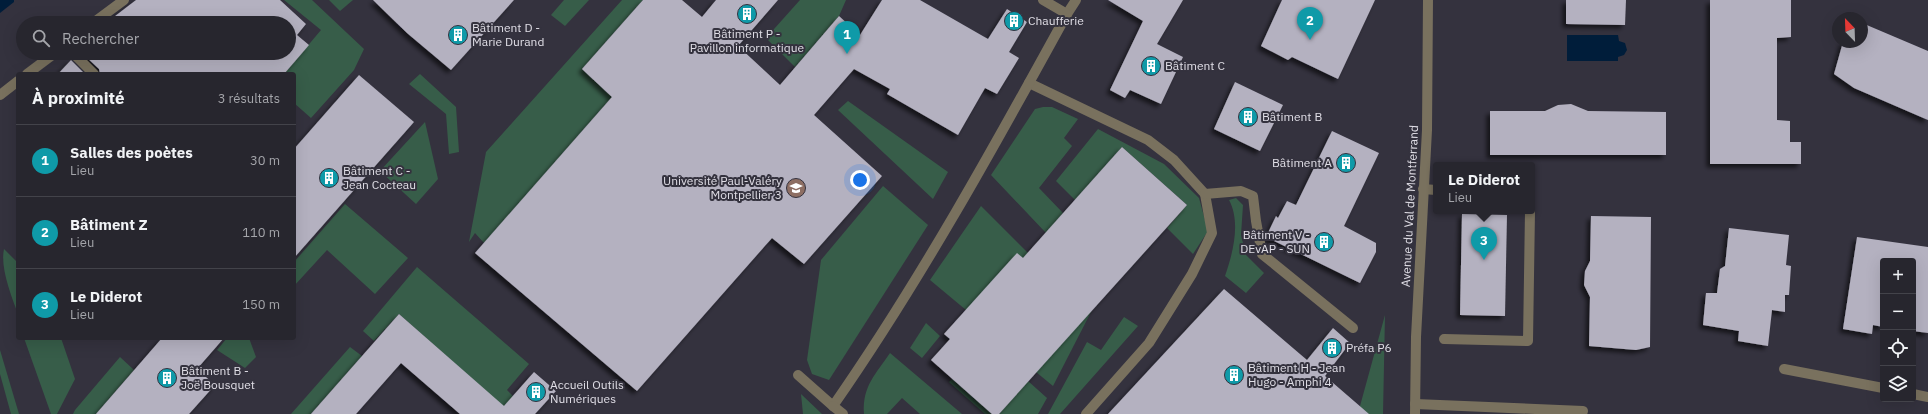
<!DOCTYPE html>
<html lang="fr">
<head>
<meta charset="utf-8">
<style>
  :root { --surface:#27262e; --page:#33323a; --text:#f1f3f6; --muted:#a4a5aa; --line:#43434a; --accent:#f19ab1 }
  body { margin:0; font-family:"IBM Plex Sans",sans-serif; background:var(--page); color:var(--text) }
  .controls { position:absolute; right:12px; bottom:12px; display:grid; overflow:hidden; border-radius:4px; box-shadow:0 4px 16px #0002 }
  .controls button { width:36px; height:36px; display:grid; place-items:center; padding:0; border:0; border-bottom:1px solid var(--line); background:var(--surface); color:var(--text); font:20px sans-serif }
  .compass { position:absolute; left:1832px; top:12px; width:36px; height:36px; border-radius:50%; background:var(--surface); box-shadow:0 4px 16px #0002; rotate:337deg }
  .you { position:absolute; left:860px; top:180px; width:14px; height:14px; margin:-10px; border:3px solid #fff; border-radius:50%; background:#1a73e8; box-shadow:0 0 0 6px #1a73e833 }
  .badge { display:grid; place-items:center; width:26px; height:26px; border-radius:50%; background:var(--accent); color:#fff; font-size:13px; font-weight:700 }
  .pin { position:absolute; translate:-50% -33px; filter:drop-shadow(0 1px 2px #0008) }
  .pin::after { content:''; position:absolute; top:21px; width:14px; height:12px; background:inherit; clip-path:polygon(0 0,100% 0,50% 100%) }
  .popup { position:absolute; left:1433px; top:162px; width:102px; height:52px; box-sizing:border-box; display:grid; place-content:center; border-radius:4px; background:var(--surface); filter:drop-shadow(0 1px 3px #0005); font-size:13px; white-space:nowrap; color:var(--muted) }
  .popup b { font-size:15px; color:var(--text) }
  .popup::after { content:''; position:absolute; left:50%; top:100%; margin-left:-8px; border:8px solid transparent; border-top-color:var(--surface) }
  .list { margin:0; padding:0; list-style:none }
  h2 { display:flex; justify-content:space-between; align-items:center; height:52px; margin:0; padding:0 16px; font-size:17px }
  h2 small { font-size:13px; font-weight:400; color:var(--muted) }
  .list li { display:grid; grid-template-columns:26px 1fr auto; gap:12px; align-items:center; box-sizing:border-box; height:72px; padding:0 16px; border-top:1px solid var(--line) }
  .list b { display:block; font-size:15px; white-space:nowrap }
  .list p { margin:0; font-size:13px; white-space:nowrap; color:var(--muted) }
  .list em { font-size:13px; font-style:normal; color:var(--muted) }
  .icon { flex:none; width:22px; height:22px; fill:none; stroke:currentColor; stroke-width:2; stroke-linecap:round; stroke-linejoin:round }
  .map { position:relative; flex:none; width:1928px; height:414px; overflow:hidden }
  .search { position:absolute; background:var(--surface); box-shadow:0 4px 16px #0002; left:16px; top:16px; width:280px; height:44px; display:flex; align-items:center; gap:10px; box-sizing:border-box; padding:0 14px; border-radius:22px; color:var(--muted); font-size:15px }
  .panel { position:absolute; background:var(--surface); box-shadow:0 4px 16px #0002; left:16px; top:72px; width:280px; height:268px; border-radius:4px }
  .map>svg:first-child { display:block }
  .green { fill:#375d49 }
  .water { fill:#001d3a }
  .building { fill:#b4b1c0; filter:url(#shadow) }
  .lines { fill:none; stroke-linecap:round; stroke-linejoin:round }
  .minor { stroke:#79715e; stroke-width:10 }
  .labels { text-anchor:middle; stroke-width:4; stroke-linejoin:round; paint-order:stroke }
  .poi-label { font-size:12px; fill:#e0dee6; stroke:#34323e; text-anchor:start }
  .street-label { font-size:12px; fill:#e0dee6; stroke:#34323e }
</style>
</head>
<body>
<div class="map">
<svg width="1928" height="414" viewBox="0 0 1928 414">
  <defs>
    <filter id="shadow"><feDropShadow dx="-3.5" dy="3.5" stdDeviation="2" flood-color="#0009"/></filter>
  </defs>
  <rect width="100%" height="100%" fill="#34323e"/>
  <g class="green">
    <path d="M 284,0 L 312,0 L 364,49 L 354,70 L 311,118 L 294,103 L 294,74 L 284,74 L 321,30 Z"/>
    <path d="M 329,0 L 353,0 L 340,11 Z"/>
    <path d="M 564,0 L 589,0 L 565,26 L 551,15 Z"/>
    <path d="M 622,0 L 643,0 L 582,69 L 612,97 L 484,243 L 475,233 L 469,242 L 486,152 Z"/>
    <path d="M 800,0 L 846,0 L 839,16 L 795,67 L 766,38 Z"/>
    <path d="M 420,74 L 456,107 L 459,152 L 449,154 L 446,114 L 409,84 Z"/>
    <path d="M 848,101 L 948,172 L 933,199 L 838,110 Z"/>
    <path d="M 1043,107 L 1052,107 L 1078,119 L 1064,138 L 1072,146 L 1039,188 L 1063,213 L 1046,233 L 991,175 L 1035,109 Z"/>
    <path d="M 425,122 L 438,179 L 416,204 L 380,171 Z"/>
    <path d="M 1098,129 L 1164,164 L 1199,198 L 1208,231 L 1193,254 L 1167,228 L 1187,205 L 1122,147 L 1075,200 L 1056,181 Z"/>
    <path d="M 883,186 L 928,225 L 829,380 L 812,374 L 807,360 L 821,260 Z"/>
    <path d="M 1236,198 L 1243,205 L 1241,235 L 1246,255 L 1264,273 L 1246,293 L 1225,276 C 1233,253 1241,222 1229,200 Z"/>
    <path d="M 345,204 L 408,258 L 375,294 L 327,250 L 294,286 L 294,262 Z"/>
    <path d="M 981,206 L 1028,253 L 972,315 L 930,280 Z"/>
    <path d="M 4,249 L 18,263 L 18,314 C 11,296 0,267 4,249 Z"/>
    <path d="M 417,267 L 529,364 L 507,390 L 522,405 L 512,414 L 399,314 L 374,341 L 363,331 Z"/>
    <path d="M 1092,310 L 1053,386 L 1036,372 Z"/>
    <path d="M 1385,315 L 1383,414 L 1353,414 L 1360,406 Z"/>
    <path d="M 1124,317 L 1138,326 L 1060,414 L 1048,414 L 1087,342 L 1101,350 Z"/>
    <path d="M 926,323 L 940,336 L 922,358 L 910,348 Z"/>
    <path d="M 24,338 L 61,338 L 75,379 L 57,414 L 51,414 Z"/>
    <path d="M 227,338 L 249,338 L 256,357 L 245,368 L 217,350 Z"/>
    <path d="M 350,347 L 362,356 L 311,414 L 291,414 Z"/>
    <path d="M 0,350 L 19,414 L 11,414 L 0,374 Z"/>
    <path d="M 890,353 L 962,414 L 920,414 L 902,398 L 887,414 L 864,414 C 862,386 876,374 890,353 Z"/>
    <path d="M 120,357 L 134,370 L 96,414 L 73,414 L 75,410 Z"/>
    <path d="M 952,379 L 992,414 L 985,414 L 949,382 Z"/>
    <path d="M 1028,381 L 1047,398 L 1038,414 L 999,414 Z"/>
    <path d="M 801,394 L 822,414 L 803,414 Z"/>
  </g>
  <g class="water">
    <path d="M 0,0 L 14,0 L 14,2 L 0,13 Z"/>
    <path d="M 1567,35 L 1618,35 L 1619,41 L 1625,43 L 1627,50 L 1624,55 L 1618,57 L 1618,61 L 1567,61 Z"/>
  </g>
  <g class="building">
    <path d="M 136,0 L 280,0 L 306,24 L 297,35 L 309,45 L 284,74 L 100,74 L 99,69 L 82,53 L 289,53 L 289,23 L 106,23 Z"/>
    <path d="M 373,0 L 514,0 L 451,70 L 407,33 Z"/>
    <path d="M 643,0 L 682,0 L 702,17 L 716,0 L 778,0 L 738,46 L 780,85 L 839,16 L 860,35 L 882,0 L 920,0 L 988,39 L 1007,9 L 1027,22 L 1009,52 L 1019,58 L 997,94 L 985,88 L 958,135 L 887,94 L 890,89 L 854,69 L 814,115 L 882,176 L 804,264 L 772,238 L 637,391 L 475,253 L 612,97 L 582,69 Z"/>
    <path d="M 1108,0 L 1183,0 L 1157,44 L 1183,57 L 1161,104 L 1130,90 L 1125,98 L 1110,90 L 1143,21 Z"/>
    <path d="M 1282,0 L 1375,0 L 1338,79 L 1292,57 L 1288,60 L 1261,46 Z"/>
    <path d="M 1566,0 L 1626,0 L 1625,25 L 1566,24 Z"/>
    <path d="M 1710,0 L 1791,0 L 1791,37 L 1777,38 L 1777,120 L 1790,121 L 1790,142 L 1801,142 L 1801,164 L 1710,164 Z"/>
    <path d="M 1862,23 L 1928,51 L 1928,120 L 1854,88 L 1834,74 L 1843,42 L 1862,42 Z"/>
    <path d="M 71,60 L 85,74 L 58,74 Z"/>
    <path d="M 359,75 L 414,122 L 294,258 L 294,149 Z"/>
    <path d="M 1235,82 L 1283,105 L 1260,151 L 1214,129 Z"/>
    <path d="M 1571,104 L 1588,111 L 1666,112 L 1666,155 L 1490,155 L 1490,111 L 1545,111 L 1558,105 Z"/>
    <path d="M 1332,131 L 1379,153 L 1344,226 L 1376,243 L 1376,252 L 1360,283 L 1266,237 L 1276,216 L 1278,218 L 1287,201 L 1296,205 Z"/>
    <path d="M 1122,147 L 1187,205 L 999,414 L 992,414 L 931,360 L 950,339 L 944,334 L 1017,253 L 1023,258 Z"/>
    <path d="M 1462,214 L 1507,215 L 1505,316 L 1460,315 Z"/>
    <path d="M 1591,216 L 1651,217 L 1650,347 L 1636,350 L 1589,346 L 1590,297 L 1584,285 L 1585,271 L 1590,261 Z"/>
    <path d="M 1729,228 L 1789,235 L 1786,265 L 1791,266 L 1789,295 L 1785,295 L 1785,312 L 1772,310 L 1768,346 L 1738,341 L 1739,331 L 1703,325 L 1706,293 L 1717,293 L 1720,269 L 1725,266 Z"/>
    <path d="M 1857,237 L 1928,247 L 1928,333 L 1913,331 L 1913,261 L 1883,261 L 1883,327 L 1873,325 L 1872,334 L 1843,329 Z"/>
    <path d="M 1224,289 L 1307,360 L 1333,328 L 1350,343 L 1325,376 L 1369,414 L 1108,414 Z"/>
    <path d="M 399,314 L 504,406 L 534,372 L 556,391 L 535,414 L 460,414 L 401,363 L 356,414 L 311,414 Z"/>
    <path d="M 162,338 L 224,338 L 197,369 L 215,385 L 189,414 L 96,414 Z"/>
  </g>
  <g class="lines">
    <g class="minor">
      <path d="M 1067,14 L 1076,0"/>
      <path d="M 93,23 L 124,0"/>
      <path d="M 73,53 L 94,74"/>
      <path d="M 27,74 L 55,53"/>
      <path d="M 1029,83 L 1148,140 L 1174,160 L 1205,194 L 1212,233 L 1192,274 L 1149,343 L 1086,414"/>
      <path d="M 0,95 L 18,81"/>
      <path d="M 1423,189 L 1436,190"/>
      <path d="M 1205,194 L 1241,191 L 1253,196 L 1256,221 L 1262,254 L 1353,328"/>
      <path d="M 1444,339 L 1528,341 L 1530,211"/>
      <path d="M 1784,369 L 1883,388"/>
      <path d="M 798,375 L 833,406 C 920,281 994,147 1067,14 L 1043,0"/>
      <path d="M 1913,394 L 1928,397"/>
      <path d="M 1415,404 L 1583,411 L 1582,414"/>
      <path d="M 833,406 L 843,414"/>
      <path d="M 1415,414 L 1416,337 L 1427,130 L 1428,0"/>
    </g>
  </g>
  <defs>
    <symbol id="building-disc" viewBox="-11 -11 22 22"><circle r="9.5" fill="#0f9aa8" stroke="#34323e"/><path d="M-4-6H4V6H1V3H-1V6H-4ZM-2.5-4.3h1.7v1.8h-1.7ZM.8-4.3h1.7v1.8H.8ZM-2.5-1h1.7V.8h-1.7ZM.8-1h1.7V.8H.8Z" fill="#fff"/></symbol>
    <symbol id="university-disc" viewBox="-11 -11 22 22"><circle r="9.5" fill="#8d6e63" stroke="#34323e"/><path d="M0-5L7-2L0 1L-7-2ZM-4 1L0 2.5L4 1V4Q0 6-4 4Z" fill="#fff"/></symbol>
  </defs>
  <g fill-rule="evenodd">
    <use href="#building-disc" x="736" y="3" width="22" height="22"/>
    <use href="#building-disc" x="1003" y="10" width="22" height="22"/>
    <use href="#building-disc" x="447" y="24" width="22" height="22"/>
    <use href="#building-disc" x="1140" y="55" width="22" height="22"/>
    <use href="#building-disc" x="1237" y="106" width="22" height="22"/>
    <use href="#building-disc" x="1335" y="152" width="22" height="22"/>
    <use href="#building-disc" x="318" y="167" width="22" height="22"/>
    <use href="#university-disc" x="785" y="177" width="22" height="22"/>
    <use href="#building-disc" x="1313" y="231" width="22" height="22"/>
    <use href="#building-disc" x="1321" y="337" width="22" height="22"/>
    <use href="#building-disc" x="1223" y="364" width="22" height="22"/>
    <use href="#building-disc" x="156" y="367" width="22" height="22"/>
    <use href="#building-disc" x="525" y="381" width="22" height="22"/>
  </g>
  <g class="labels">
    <g class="poi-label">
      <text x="1028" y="25">Chaufferie</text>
      <text x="472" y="32">Bâtiment D -<tspan x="472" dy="14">Marie Durand</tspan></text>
      <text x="747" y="38" text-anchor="middle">Bâtiment P -<tspan x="747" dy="14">Pavillon informatique</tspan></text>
      <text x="1165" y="70">Bâtiment C</text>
      <text x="1262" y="121">Bâtiment B</text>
      <text x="1332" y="167" text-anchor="end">Bâtiment A</text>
      <text x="343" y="175">Bâtiment C -<tspan x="343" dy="14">Jean Cocteau</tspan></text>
      <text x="782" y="185" text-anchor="end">Université Paul-Valéry<tspan x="782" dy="14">Montpellier 3</tspan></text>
      <text x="1310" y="239" text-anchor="end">Bâtiment V -<tspan x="1310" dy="14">DEvAP - SUN</tspan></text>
      <text x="1346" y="352">Préfa P6</text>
      <text x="1248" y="372">Bâtiment H - Jean<tspan x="1248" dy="14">Hugo - Amphi 4</tspan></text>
      <text x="181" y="375">Bâtiment B -<tspan x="181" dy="14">Joë Bousquet</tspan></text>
      <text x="550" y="389">Accueil Outils<tspan x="550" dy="14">Numériques</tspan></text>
    </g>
    <g class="street-label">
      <text transform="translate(1410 206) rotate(-87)" y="4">Avenue du Val de Montferrand</text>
    </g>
  </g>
</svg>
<div class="controls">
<button>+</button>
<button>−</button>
<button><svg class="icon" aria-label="locate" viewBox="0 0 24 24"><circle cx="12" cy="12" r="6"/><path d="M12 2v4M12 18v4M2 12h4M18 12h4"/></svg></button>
<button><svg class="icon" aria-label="layers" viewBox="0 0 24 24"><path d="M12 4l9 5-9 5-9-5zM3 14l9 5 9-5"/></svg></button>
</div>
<svg class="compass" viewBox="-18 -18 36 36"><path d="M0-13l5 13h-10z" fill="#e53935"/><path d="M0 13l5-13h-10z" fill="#a4a5aa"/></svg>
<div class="you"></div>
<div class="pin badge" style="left:847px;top:54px;background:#0f9aa8">1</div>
<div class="pin badge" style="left:1310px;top:40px;background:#0f9aa8">2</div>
<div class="pin badge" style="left:1484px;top:260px;background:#0f9aa8">3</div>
<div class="popup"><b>Le Diderot</b>Lieu</div>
<div class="search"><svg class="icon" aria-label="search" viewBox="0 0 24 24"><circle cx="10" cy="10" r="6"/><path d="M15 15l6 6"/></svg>Rechercher</div>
<section class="panel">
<h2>À proximité<small>3 résultats</small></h2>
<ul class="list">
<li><span class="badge" style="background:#0f9aa8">1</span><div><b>Salles des poètes</b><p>Lieu</p></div><em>30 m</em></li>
<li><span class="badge" style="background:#0f9aa8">2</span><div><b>Bâtiment Z</b><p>Lieu</p></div><em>110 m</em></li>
<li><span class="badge" style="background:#0f9aa8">3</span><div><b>Le Diderot</b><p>Lieu</p></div><em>150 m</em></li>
</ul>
</section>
</div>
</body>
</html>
